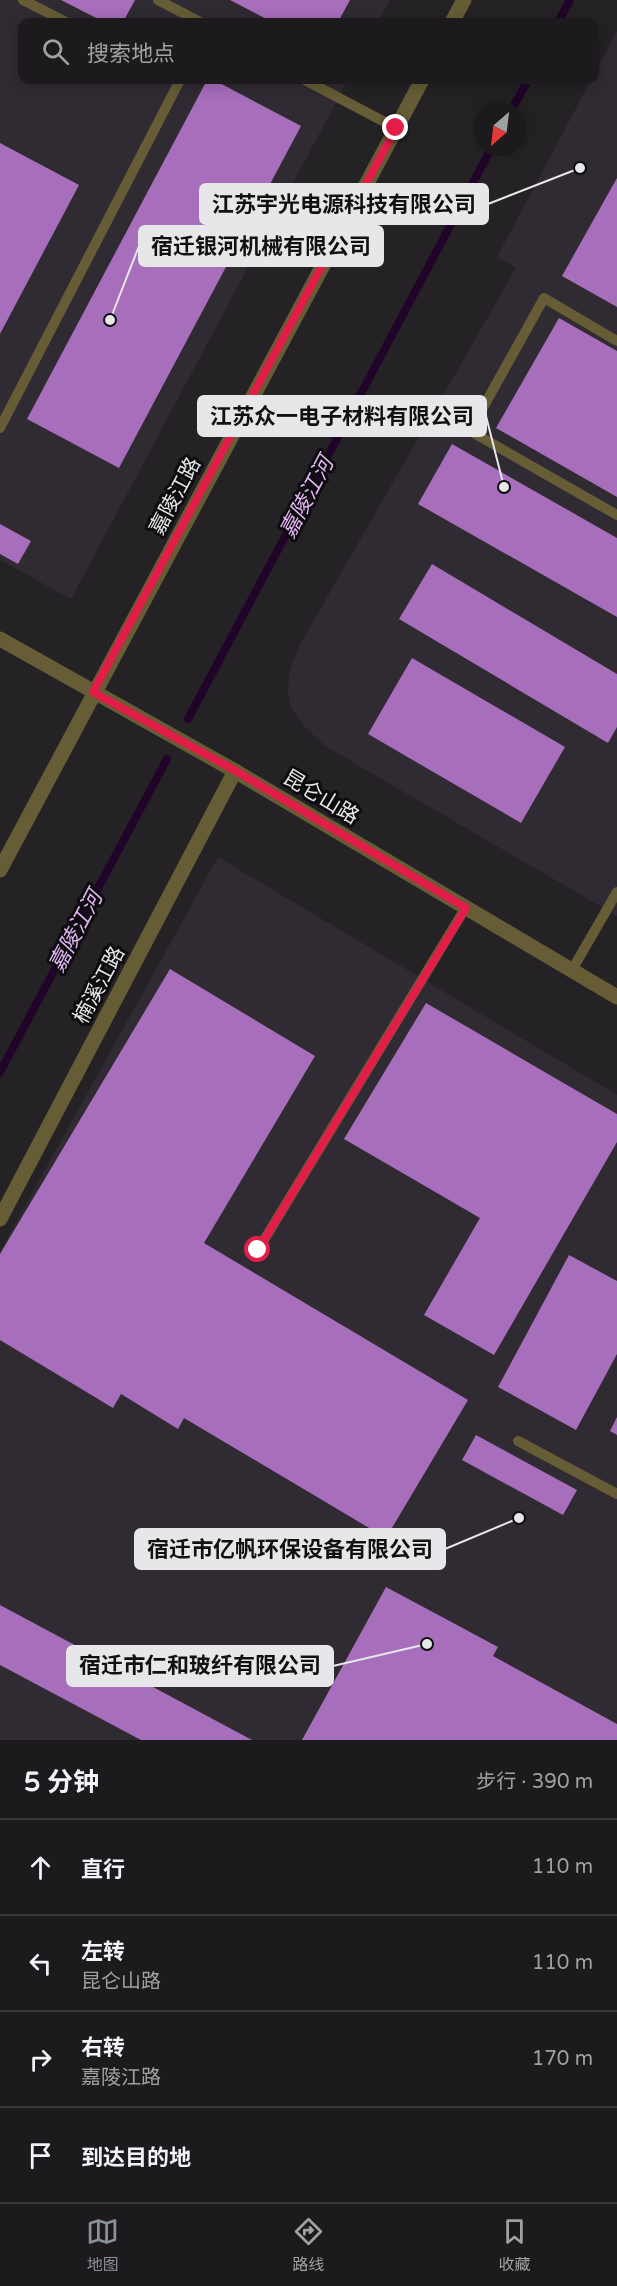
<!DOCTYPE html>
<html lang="zh">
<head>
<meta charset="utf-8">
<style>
  :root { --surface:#1c1a1c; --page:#252325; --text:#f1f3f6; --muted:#a0a1a3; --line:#3a383b; --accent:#8c9099 }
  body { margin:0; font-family:"Varela Round","Noto Sans SC",sans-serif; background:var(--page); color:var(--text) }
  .compass { position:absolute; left:473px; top:102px; width:54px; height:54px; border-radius:50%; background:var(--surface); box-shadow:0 3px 15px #0003; rotate:208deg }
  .stop { position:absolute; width:18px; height:18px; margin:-14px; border:4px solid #e11d48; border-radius:50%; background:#fff }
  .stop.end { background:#e11d48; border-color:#fff; box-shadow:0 2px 6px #0008 }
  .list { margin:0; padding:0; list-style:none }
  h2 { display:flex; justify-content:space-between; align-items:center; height:78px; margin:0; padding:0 24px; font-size:26px }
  h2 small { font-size:20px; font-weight:400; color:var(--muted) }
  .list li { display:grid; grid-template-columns:39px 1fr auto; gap:18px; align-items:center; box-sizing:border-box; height:96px; padding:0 24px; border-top:2px solid var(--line) }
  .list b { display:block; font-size:22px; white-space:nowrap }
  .list p { margin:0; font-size:20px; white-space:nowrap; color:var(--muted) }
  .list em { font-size:20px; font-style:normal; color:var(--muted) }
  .icon { flex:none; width:33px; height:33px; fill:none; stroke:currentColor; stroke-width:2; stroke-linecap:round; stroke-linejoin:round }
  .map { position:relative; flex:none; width:617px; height:1740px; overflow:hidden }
  .search { position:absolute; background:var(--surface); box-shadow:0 3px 15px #0003; left:18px; right:18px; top:18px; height:66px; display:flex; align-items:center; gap:15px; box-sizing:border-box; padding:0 21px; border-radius:12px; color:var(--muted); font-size:22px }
  .sheet { height:462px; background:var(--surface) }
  nav { display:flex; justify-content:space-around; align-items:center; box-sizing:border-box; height:84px; border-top:2px solid var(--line); background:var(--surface); font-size:16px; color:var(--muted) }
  nav a { display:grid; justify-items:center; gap:3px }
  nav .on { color:var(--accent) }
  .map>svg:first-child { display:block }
  .built { fill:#302a32 }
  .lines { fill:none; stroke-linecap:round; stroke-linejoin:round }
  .stream { stroke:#200429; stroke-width:8 }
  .building { fill:#a76ebc }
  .service { stroke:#665d36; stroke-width:10 }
  .minor { stroke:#665d36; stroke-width:15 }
  .tertiary { stroke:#665d36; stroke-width:15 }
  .route { stroke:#e11d48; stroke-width:8 }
  .labels { text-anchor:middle; stroke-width:6; stroke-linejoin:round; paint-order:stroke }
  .street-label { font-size:21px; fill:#e7e6e8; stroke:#0d0c0e }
  .water-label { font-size:22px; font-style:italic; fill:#e4b7f4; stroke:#0d0c0e }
  .leader { fill:none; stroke:#e7e6e8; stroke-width:2 }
  .callout-dot { fill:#e7e6e8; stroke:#0d0c0e; stroke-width:2 }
  .callout { fill:#e7e6e8; stroke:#e7e6e8; stroke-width:2 }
  .callout-label { font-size:22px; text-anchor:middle; font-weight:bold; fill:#111 }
</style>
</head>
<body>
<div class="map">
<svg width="617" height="1740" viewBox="0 0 617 1740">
  <rect width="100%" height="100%" fill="#252226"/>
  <g class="built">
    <path d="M 0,0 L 390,0 L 378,22 L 22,22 L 22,80 L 348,80 L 71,599 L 0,560 Z"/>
    <path d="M 617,31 L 617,916 L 325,746 L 305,727 L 291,707 L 288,693 L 289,673 L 298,648 L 516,268 L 497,257 L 591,80 L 594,80 L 595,73 Z"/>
    <path d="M 218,857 L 617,1095 L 617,1740 L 0,1740 L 0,1251 Z"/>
  </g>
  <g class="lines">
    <g class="stream">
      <path d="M 558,22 L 570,0"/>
      <path d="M 511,111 L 528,80"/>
      <path d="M 188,719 L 492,147"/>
      <path d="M 0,1072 L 167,759"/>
    </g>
  </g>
  <g class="building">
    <path d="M 61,0 L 135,0 L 123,22 L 104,22 Z"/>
    <path d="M 230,0 L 350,0 L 338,22 L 272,22 Z"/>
    <path d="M 207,80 L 214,80 L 301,126 L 119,468 L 27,419 Z"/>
    <path d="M 0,143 L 79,185 L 0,334 Z"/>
    <path d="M 617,178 L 617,307 L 562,276 Z"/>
    <path d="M 559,318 L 617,351 L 617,497 L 496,428 Z"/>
    <path d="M 452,444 L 617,538 L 617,617 L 418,504 Z"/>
    <path d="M 0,524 L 31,541 L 18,564 L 0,554 Z"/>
    <path d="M 432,564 L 617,674 L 617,727 L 608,743 L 399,619 Z"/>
    <path d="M 412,658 L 565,747 L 521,823 L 368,734 Z"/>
    <path d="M 170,969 L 315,1056 L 204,1243 L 468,1400 L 386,1538 L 184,1418 L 178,1429 L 121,1394 L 113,1408 L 0,1340 L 0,1254 Z"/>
    <path d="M 426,1003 L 617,1114 L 617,1142 L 494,1355 L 424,1315 L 480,1218 L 344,1139 Z"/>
    <path d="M 569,1255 L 617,1281 L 617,1354 L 576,1430 L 498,1387 Z"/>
    <path d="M 617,1417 L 617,1435 L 610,1431 Z"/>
    <path d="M 476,1435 L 577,1490 L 563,1515 L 462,1460 Z"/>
    <path d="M 386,1587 L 498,1647 L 493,1656 L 617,1724 L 617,1740 L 302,1740 Z"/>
    <path d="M 0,1605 L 252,1740 L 141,1740 L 0,1665 Z"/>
  </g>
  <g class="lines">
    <g class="service">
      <path d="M 23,0 L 66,22"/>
      <path d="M 158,0 L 200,22"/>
      <path d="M 305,80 L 396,128"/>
      <path d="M 617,341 L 544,298 L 470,431 L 617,515"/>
      <path d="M 0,428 L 180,80"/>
      <path d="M 572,970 L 617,892"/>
      <path d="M 258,1250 L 466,907"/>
      <path d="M 518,1441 L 617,1494"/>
    </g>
    <path class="minor" d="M 0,1219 L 235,771"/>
    <g class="tertiary">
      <path d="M 452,22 L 464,0"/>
      <path d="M 0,639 L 235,771 L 617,997"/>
      <path d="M 0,870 L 422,80"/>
    </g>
  </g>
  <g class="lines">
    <path class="route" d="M 258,1250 L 466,908 L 236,771 L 93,692 L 396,128"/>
  </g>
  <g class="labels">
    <g class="street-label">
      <text transform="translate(175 496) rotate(-62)" y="7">嘉陵江路</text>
      <text transform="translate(321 797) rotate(31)" y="7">昆仑山路</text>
      <text transform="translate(99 985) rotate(-62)" y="7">楠溪江路</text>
    </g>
    <g class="water-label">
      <text transform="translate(306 497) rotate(-62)" y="8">嘉陵江河</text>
      <text transform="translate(75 931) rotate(-62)" y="8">嘉陵江河</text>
    </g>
  </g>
  <path class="leader" d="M580 168L488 204M110 320L139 246M504 487L486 416M519 1518L445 1549M427 1644L333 1666"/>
  <g class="callout-dot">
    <circle cx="580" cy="168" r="6"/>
    <circle cx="110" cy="320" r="6"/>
    <circle cx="504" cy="487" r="6"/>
    <circle cx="519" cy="1518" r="6"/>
    <circle cx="427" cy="1644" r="6"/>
  </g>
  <g class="callout">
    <rect x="200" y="184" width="288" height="40" rx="6"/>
    <rect x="139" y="226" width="244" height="40" rx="6"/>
    <rect x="198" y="396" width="288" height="40" rx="6"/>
    <rect x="135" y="1529" width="310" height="40" rx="6"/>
    <rect x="67" y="1646" width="266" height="40" rx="6"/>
  </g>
  <g class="callout-label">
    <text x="344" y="212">江苏宇光电源科技有限公司</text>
    <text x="261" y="254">宿迁银河机械有限公司</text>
    <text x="342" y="424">江苏众一电子材料有限公司</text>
    <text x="290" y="1557">宿迁市亿帆环保设备有限公司</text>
    <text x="200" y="1673">宿迁市仁和玻纤有限公司</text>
  </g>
</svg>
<svg class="compass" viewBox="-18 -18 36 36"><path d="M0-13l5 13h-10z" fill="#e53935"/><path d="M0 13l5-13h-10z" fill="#a0a1a3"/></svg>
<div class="stop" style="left:258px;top:1250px"></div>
<div class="stop end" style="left:396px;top:128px"></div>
<div class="search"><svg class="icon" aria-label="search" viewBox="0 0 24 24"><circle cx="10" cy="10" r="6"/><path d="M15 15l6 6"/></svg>搜索地点</div>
</div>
<section class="sheet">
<h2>5 分钟<small>步行 · 390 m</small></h2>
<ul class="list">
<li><svg class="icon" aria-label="ahead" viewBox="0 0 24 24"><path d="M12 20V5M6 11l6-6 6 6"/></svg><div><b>直行</b></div><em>110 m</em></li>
<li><svg class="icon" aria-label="left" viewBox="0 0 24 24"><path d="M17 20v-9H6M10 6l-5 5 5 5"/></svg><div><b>左转</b><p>昆仑山路</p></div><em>110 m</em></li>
<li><svg class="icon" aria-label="right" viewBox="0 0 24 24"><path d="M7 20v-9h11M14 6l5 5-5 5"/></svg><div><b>右转</b><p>嘉陵江路</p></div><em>170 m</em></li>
<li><svg class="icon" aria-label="arrive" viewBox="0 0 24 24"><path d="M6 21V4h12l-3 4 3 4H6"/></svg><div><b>到达目的地</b></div></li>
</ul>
</section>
<nav>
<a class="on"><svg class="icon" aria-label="map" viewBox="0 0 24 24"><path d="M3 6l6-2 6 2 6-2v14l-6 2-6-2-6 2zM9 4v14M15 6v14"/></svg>地图</a>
<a><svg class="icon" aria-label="directions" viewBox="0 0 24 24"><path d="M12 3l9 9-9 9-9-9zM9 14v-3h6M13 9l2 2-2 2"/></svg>路线</a>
<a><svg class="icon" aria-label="saved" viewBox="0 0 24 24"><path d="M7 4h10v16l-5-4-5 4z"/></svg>收藏</a>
</nav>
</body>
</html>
